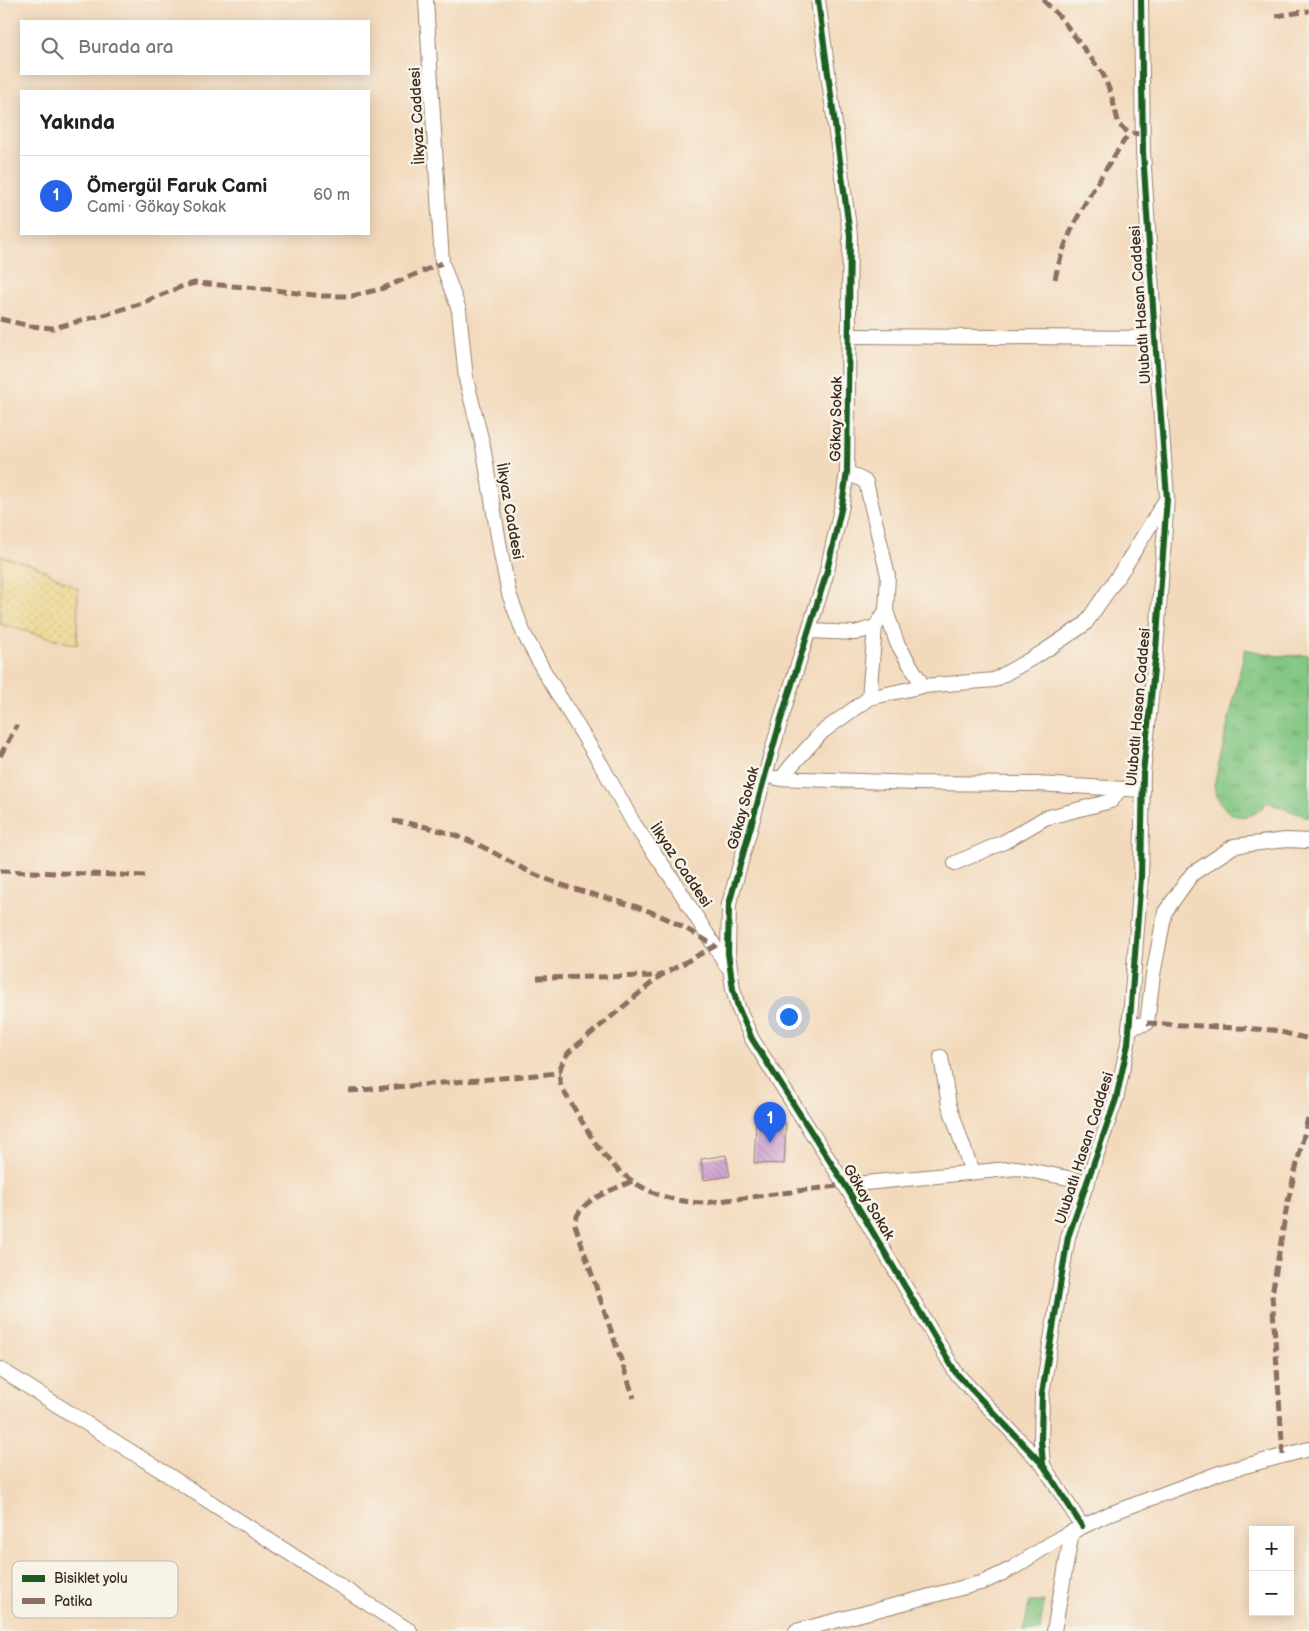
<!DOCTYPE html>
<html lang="tr">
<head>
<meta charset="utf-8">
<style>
  :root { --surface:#fff; --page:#f6f6f6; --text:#222; --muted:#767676; --line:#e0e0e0; --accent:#2563eb }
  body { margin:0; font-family:"Balsamiq Sans",sans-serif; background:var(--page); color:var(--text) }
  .controls { position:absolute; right:15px; bottom:15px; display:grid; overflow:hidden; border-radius:0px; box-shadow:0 2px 12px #0003 }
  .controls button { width:45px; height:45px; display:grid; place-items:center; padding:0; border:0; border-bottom:1px solid var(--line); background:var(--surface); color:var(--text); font:25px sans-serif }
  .you { position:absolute; left:788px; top:1016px; width:18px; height:18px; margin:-12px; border:4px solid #fff; border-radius:50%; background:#1a73e8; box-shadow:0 0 0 8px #1a73e833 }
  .badge { display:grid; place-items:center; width:32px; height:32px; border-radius:50%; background:var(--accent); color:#fff; font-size:16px; font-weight:700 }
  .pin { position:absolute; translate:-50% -41px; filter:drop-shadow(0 1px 2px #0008) }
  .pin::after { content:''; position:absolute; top:26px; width:18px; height:15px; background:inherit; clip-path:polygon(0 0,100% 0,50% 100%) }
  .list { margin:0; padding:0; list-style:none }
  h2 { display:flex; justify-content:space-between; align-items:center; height:65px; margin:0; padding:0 20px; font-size:21px }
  h2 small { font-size:16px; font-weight:400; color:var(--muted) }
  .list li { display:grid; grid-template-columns:32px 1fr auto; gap:15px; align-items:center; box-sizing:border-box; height:80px; padding:0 20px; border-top:1px solid var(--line) }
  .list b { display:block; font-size:19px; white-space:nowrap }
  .list p { margin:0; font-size:16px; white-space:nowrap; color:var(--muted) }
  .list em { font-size:16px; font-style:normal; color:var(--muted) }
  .icon { flex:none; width:28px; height:28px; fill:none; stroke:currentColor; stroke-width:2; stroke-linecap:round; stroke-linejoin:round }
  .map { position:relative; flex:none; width:1309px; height:1631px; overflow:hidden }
  .search { position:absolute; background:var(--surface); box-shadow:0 2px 12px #0003; left:20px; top:20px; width:350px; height:55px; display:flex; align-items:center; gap:12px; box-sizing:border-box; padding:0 18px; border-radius:0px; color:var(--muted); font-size:19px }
  .panel { position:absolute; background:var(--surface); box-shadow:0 2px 12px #0003; left:20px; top:90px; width:350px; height:145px; border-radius:0px }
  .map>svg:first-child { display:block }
  .grass { fill:url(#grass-tufts); stroke:#5e784f }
  .sand { fill:url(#sand-dots); stroke:#94825e }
  .building { fill:url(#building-back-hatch) }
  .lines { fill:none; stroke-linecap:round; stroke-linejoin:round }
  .minor-casing { stroke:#97826c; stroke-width:16 }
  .minor { stroke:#fff; stroke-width:14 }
  .quiet { stroke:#8d6e63; stroke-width:5; stroke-dasharray:10 5; stroke-linecap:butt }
  .cycleway-casing { stroke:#f7f3e8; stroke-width:9 }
  .cycleway { stroke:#1b5e20; stroke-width:6 }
  .labels { text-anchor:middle; stroke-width:5; stroke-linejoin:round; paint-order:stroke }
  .street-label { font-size:15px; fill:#3b2a1e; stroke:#f7f3e8 }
  .key { fill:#f7f3e8; stroke:#bfb7ab; stroke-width:1 }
  .key-label { font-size:14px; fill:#3b2a1e }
</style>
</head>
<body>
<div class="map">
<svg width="1309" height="1631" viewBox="0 0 1309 1631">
  <defs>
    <pattern id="grass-tufts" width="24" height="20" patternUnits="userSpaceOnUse" patternTransform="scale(1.25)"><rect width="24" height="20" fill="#80c580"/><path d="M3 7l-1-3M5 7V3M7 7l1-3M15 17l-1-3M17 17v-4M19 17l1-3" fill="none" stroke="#6aa068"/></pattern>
    <pattern id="sand-dots" width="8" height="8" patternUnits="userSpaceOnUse" patternTransform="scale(1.25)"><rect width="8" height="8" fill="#eeda9e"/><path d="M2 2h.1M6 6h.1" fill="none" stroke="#cdbb88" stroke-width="1.8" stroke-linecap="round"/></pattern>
    <pattern id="building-back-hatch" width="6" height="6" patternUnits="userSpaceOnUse" patternTransform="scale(1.25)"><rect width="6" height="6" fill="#c995cd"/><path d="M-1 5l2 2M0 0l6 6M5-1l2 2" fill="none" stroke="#a47aa6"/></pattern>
  </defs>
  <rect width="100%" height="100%" fill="#f7f3e8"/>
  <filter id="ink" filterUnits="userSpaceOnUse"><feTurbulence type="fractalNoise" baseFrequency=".02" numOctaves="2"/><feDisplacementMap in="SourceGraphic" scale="10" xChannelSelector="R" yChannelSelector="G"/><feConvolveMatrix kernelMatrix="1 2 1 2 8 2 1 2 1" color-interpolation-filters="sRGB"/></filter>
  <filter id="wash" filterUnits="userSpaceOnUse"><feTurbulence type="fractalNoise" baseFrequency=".0096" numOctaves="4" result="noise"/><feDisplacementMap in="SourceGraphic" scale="20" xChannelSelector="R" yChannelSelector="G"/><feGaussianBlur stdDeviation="1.12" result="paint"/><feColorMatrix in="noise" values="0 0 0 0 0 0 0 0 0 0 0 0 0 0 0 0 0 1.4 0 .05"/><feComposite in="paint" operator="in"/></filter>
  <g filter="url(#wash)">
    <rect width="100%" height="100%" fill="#f3d9bb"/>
    <g class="grass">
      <path d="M 1245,649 L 1279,656 L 1309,655 L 1309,818 L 1267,802 C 1247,829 1219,816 1214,785 Z"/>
      <path d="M 1029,1602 L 1044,1602 L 1040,1631 L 1024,1631 Z"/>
    </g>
    <path class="sand" d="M 0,556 L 36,566 L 78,589 L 77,645 L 0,624 Z"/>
    <g id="blocks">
      <g class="building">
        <path d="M 756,1121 L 786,1123 L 784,1164 L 754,1163 Z"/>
        <path d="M 726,1155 L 730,1176 L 704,1180 L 701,1159 Z"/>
      </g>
    </g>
  </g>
  <g filter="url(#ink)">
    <use href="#blocks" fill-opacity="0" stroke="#97826c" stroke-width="1"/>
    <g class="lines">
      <defs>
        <g id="minor">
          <path d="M 426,0 L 442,263 L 459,310 L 466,379 L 483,446 L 501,554 L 509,594 L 524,634 L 545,673 L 602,766 L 634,824 L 673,880 L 727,966"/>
          <path d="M 818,0 L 850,235 L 847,472 L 842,505 L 826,575 L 781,719 L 729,904 L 728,953 L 733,989 L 738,1007 L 752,1039 L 845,1185 L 956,1373 L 1043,1465 L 1082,1526"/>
          <path d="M 850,336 L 1155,338"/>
          <path d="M 886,611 L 897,643 L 923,686"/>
          <path d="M 809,631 L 855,633 L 875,627 L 886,611 L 888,576 L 866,482 L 847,472"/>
          <path d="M 869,698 L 875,627"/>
          <path d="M 776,778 L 916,783 L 1037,784 L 1143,790"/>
          <path d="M 781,779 L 791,766 L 822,732 L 869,698 L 923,686 L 994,680 L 1043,652 L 1085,624 L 1125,566 L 1165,501"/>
          <path d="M 955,863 L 1004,842 L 1045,818 L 1111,801 L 1120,789"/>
          <path d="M 1129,1028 L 1147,1023 L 1153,975 L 1165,912 L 1192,874 L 1234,846 L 1286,840 L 1309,841"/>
          <path d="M 941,1057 L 949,1105 L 972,1172"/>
          <path d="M 845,1185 L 1018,1168 L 1088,1182"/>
          <path d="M 0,1369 L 165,1473 L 410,1631"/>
          <path d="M 1043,1465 L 1041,1440 L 1042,1394 L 1068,1237 L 1116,1099 L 1128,1044 L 1141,877 L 1143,773 L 1156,650 L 1167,498 L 1155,338 L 1143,152 L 1141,0"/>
          <path d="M 796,1631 L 984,1582 L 1013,1568 L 1061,1537 L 1109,1514 L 1222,1472 L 1309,1449"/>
          <path d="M 1054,1631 L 1072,1532"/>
        </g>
      </defs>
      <use href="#minor" class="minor-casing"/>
      <use href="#minor" class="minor"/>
      <g class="quiet">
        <path d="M 1043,0 L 1061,18 L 1103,74 L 1111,94 L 1119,125 L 1129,133 L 1143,134"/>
        <path d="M 1276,16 L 1309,11"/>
        <path d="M 1055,279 C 1067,223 1099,181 1129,133"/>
        <path d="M 0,319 L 30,326 L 53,328 L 107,314 L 139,304 L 183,286 L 195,283 L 258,288 L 322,296 L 352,296 L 381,289 L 442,263"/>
        <path d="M 0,756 L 17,725"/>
        <path d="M 393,821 C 422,825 451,832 477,844 C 502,856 523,871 549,880 C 579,892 610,898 640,908 C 667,917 691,931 715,946 L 660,976 L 569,1052 C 562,1061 558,1070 560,1081 C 562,1090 569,1100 574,1108 C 590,1135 604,1162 631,1180 C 653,1196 678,1202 704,1203 L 845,1185"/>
        <path d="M 0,871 L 146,876"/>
        <path d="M 537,978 L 660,976"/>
        <path d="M 1147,1023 L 1273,1030 L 1309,1039"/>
        <path d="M 349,1091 L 560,1073"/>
        <path d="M 632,1181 C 612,1191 576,1200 575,1225 L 634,1398"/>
        <path d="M 1283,1455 L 1272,1295 L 1287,1205 L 1309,1114"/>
      </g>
      <defs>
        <g id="cycleway">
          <path d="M 818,0 L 850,235 L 847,472 L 842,505 L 826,575 L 781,719 L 729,904 L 728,953 L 733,989 L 738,1007 L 752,1039 L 845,1185 L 956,1373 L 1043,1465 L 1082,1526"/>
          <path d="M 1043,1465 L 1041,1440 L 1042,1394 L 1068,1237 L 1116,1099 L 1128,1044 L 1141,877 L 1143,773 L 1156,650 L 1167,498 L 1155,338 L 1143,152 L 1141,0"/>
        </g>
      </defs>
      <use href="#cycleway" class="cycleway-casing"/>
      <use href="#cycleway" class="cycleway"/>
    </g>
  </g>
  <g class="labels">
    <g class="street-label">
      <text transform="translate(417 116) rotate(-93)" y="5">İlkyaz Caddesi</text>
      <text transform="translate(1140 305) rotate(-94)" y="5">Ulubatlı Hasan Caddesi</text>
      <text transform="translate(836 419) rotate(-89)" y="5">Gökay Sokak</text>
      <text transform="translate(510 511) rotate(80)" y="5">İlkyaz Caddesi</text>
      <text transform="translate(1138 707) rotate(-85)" y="5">Ulubatlı Hasan Caddesi</text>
      <text transform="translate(743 808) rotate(-75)" y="5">Gökay Sokak</text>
      <text transform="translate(681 865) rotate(56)" y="5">İlkyaz Caddesi</text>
      <text transform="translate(1084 1148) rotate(-72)" y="5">Ulubatlı Hasan Caddesi</text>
      <text transform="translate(869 1202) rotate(59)" y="5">Gökay Sokak</text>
    </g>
  </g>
  <rect x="12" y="1561" width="166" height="57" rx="8" class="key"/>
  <rect x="22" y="1575" width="23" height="7" fill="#1b5e20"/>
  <rect x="22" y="1598" width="23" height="6" fill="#8d6e63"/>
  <g class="key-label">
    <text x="54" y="1583">Bisiklet yolu</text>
    <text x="54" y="1606">Patika</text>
  </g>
</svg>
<div class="controls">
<button>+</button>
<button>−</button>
</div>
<div class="you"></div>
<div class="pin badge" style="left:770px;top:1143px">1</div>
<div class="search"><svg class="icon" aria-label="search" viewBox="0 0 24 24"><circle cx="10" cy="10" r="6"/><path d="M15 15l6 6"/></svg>Burada ara</div>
<section class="panel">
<h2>Yakında<small></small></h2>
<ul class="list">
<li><span class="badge">1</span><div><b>Ömergül Faruk Cami</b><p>Cami · Gökay Sokak</p></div><em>60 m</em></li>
</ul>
</section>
</div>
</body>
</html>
